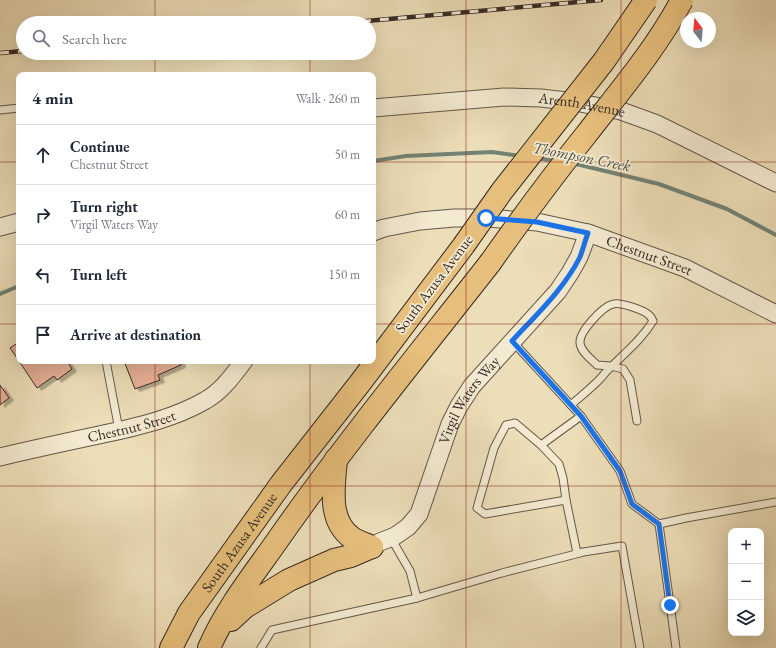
<!DOCTYPE html>
<html lang="en">
<head>
<meta charset="utf-8">
<style>
  :root { --surface:#fff; --page:#f2f2f3; --text:#1f2937; --muted:#747a83; --line:#e0e1e3 }
  body { margin:0; font-family:"EB Garamond",serif; background:var(--page); color:var(--text) }
  .controls { position:absolute; right:12px; bottom:12px; display:grid; overflow:hidden; border-radius:8px; box-shadow:0 4px 16px #0002 }
  .controls button { width:36px; height:36px; display:grid; place-items:center; padding:0; border:0; border-bottom:1px solid var(--line); background:var(--surface); color:var(--text); font:20px sans-serif }
  .compass { position:absolute; left:680px; top:12px; width:36px; height:36px; border-radius:50%; background:var(--surface); box-shadow:0 4px 16px #0002; rotate:344deg }
  .stop { position:absolute; width:12px; height:12px; margin:-9px; border:3px solid #1a73e8; border-radius:50%; background:#fff }
  .stop.end { background:#1a73e8; border-color:#fff; box-shadow:0 1px 4px #0008 }
  .list { margin:0; padding:0; list-style:none }
  h2 { display:flex; justify-content:space-between; align-items:center; height:52px; margin:0; padding:0 16px; font-size:17px }
  h2 small { font-size:13px; font-weight:400; color:var(--muted) }
  .list li { display:grid; grid-template-columns:26px 1fr auto; gap:12px; align-items:center; box-sizing:border-box; height:60px; padding:0 16px; border-top:1px solid var(--line) }
  .list b { display:block; font-size:15px; white-space:nowrap }
  .list p { margin:0; font-size:13px; white-space:nowrap; color:var(--muted) }
  .list em { font-size:13px; font-style:normal; color:var(--muted) }
  .icon { flex:none; width:22px; height:22px; fill:none; stroke:currentColor; stroke-width:2; stroke-linecap:round; stroke-linejoin:round }
  .map { position:relative; flex:none; width:776px; height:648px; overflow:hidden }
  .search { position:absolute; background:var(--surface); box-shadow:0 4px 16px #0002; left:16px; top:16px; width:360px; height:44px; display:flex; align-items:center; gap:10px; box-sizing:border-box; padding:0 14px; border-radius:22px; color:var(--muted); font-size:15px }
  .panel { position:absolute; background:var(--surface); box-shadow:0 4px 16px #0002; left:16px; top:72px; width:360px; height:292px; border-radius:8px }
  .map>svg:first-child { display:block }
  .lines { fill:none; stroke-linecap:round; stroke-linejoin:round }
  .stream { stroke:#728274; stroke-width:4 }
  .building { fill:#e6af95; stroke:#362a25; filter:url(#shadow) }
  .service-casing { stroke:#64574a; stroke-width:9 }
  .tertiary-casing { stroke:#64574a; stroke-width:19 }
  .primary-casing { stroke:#362a25; stroke-width:24 }
  .service { stroke:#f3ead1; stroke-width:7 }
  .tertiary { stroke:#f3ead1; stroke-width:17 }
  .primary { stroke:#e6bf7c; stroke-width:22 }
  .rail-casing { stroke:#362a25; stroke-width:4.5 }
  .rail { stroke:#f3ead1; stroke-width:3; stroke-dasharray:9; stroke-linecap:butt }
  .primary-bridge-casing { stroke:#362a25; stroke-width:24; stroke-linecap:butt }
  .primary-bridge { stroke:#e6bf7c; stroke-width:22 }
  .route { stroke:#1a73e8; stroke-width:5 }
  .grid { fill:none; stroke:#8f2418; stroke-width:1; stroke-opacity:0.55 }
  .labels { text-anchor:middle; stroke-width:3.5; stroke-linejoin:round; paint-order:stroke }
  .street-label { font-size:15px; fill:#362a25; stroke:#f3ead1 }
  .water-label { font-size:16px; font-style:italic; fill:#4f4f46; stroke:#f3ead1 }
</style>
</head>
<body>
<div class="map">
<svg width="776" height="648" viewBox="0 0 776 648">
  <defs>
    <filter id="shadow"><feDropShadow dx="4.5" dy="2.5" stdDeviation="0" flood-color="#0004"/></filter>
  </defs>
  <rect width="100%" height="100%" fill="#ecdeb8"/>
  <filter id="stains"><feTurbulence type="fractalNoise" baseFrequency=".005" numOctaves="4"/><feColorMatrix values="0 0 0 0 .2 0 0 0 0 .09 0 0 0 0 .02 0 0 0 .5 -.17"/></filter>
  <radialGradient id="worn" r=".72"><stop offset=".6" stop-color="#630" stop-opacity="0"/><stop offset="1" stop-color="#630" stop-opacity=".3"/></radialGradient>
  <g class="lines">
    <g class="stream">
      <path d="M 536,158 L 555,161"/>
      <path d="M 373,161 L 406,156 L 492,152 L 520,156"/>
      <path d="M 572,163 L 659,184 L 727,209 L 776,235"/>
      <path d="M 0,294 L 19,286"/>
    </g>
  </g>
  <g class="building">
    <path d="M 19,342 L 19,361 L 10,348 Z"/>
    <path d="M 19,361 L 67,361 L 72,369 L 57,380 L 54,376 L 37,388 Z"/>
    <path d="M 124,361 L 180,361 L 181,365 L 158,375 L 160,380 L 135,389 Z"/>
    <path d="M 0,385 L 9,398 L 0,405 Z"/>
  </g>
  <g class="lines">
    <defs>
      <g id="service">
        <path d="M 0,110 L 19,108"/>
        <path d="M 512,341 L 581,416 L 541,445 L 515,423 L 506,425 L 494,448 L 477,508 L 485,514 L 566,500 L 577,553 L 622,546 L 640,648"/>
        <path d="M 106,361 L 119,430"/>
        <path d="M 571,405 C 580,397 590,389 599,380 C 603,376 606,371 611,367 C 626,352 642,339 653,321 C 652,320 652,318 650,316 C 645,310 620,302 613,304 C 602,307 579,332 580,343 C 581,352 591,359 597,365 L 611,366 L 623,369 L 630,380 L 637,421"/>
        <path d="M 581,416 L 620,471 L 632,504 L 659,524 L 686,518 L 776,502"/>
        <path d="M 541,445 L 559,464 L 563,478 L 566,500"/>
        <path d="M 659,524 L 676,648"/>
        <path d="M 417,598 L 502,573 L 580,553"/>
        <path d="M 261,648 L 272,630 L 417,598 L 410,571 L 391,538"/>
      </g>
      <g id="tertiary">
        <path id="s1" d="M 373,108 L 504,97 L 541,98 L 575,102 L 621,111 L 657,124 L 776,183"/>
        <path d="M 0,227 L 19,222"/>
        <path id="s2" d="M 373,232 L 384,228 L 420,221 L 454,218 L 487,218 L 537,222 L 588,233 L 685,268 L 776,314"/>
        <path id="s3" d="M 0,457 C 33,449 66,442 99,435 C 135,427 174,419 206,400 C 222,391 233,375 244,361"/>
        <path id="s4" d="M 372,547 L 380,542 L 395,536 L 408,527 L 419,514 L 450,424 L 459,406 L 472,386 L 558,291 L 570,273 L 579,257 L 588,233"/>
      </g>
      <g id="primary">
        <path d="M 336,459 C 334,486 327,520 352,538 C 358,542 366,544 372,547"/>
        <path d="M 231,620 L 245,607 L 289,580 L 334,560 L 351,556 L 372,547"/>
        <path id="s5" d="M 171,648 L 189,613 L 281,484 L 360,383 L 464,245"/>
        <path d="M 209,648 C 227,606 258,569 284,531 C 349,439 421,351 490,263"/>
      </g>
    </defs>
    <use href="#service" class="service-casing"/>
    <use href="#tertiary" class="tertiary-casing"/>
    <use href="#primary" class="primary-casing"/>
    <use href="#service" class="service"/>
    <use href="#tertiary" class="tertiary"/>
    <use href="#primary" class="primary"/>
    <defs>
      <g id="rail">
        <path d="M 344,23 L 601,0"/>
        <path d="M 0,53 L 23,51"/>
      </g>
    </defs>
    <use href="#rail" class="rail-casing"/>
    <use href="#rail" class="rail"/>
    <defs>
      <g id="primary-bridge">
        <path d="M 464,245 L 502,191 L 604,61 L 646,0"/>
        <path d="M 490,263 C 521,219 552,177 585,136 C 619,92 656,49 682,0"/>
      </g>
    </defs>
    <use href="#primary-bridge" class="primary-bridge-casing"/>
    <use href="#primary-bridge" class="primary-bridge"/>
  </g>
  <g class="lines">
    <path class="route" d="M 486,218 L 537,222 L 588,233 C 585,241 583,249 580,257 C 564,289 536,315 512,341 L 581,416 L 620,471 L 632,504 L 659,524 L 670,605"/>
  </g>
  <path class="grid" d="M 155,0 L 155,23M 310,0 L 310,23M 466,0 L 466,648M 621,0 L 621,648M 155,53 L 155,75M 310,53 L 310,75M 0,162 L 19,162M 373,162 L 776,162M 0,324 L 19,324M 373,324 L 776,324M 155,361 L 155,648M 310,361 L 310,648M 0,486 L 776,486"/>
  <g class="labels">
    <g class="street-label">
      <text dy="5" stroke="none"><textPath href="#s1" startOffset="210">Arenth Avenue</textPath></text>
      <text dy="5" stroke="none"><textPath href="#s2" startOffset="283">Chestnut Street</textPath></text>
      <text transform="translate(434 284) rotate(-53)" y="5">South Azusa Avenue</text>
      <text dy="5" stroke="none"><textPath href="#s4" startOffset="184">Virgil Waters Way</textPath></text>
      <text dy="5" stroke="none"><textPath href="#s3" startOffset="135">Chestnut Street</textPath></text>
      <text dy="5" stroke="none"><textPath href="#s5" startOffset="126">South Azusa Avenue</textPath></text>
    </g>
    <g class="water-label">
      <text transform="translate(582 156) rotate(11)" y="6">Thompson Creek</text>
    </g>
  </g>
  <rect width="100%" height="100%" filter="url(#stains)"/>
  <rect width="100%" height="100%" fill="url(#worn)"/>
</svg>
<div class="controls">
<button>+</button>
<button>−</button>
<button><svg class="icon" aria-label="layers" viewBox="0 0 24 24"><path d="M12 4l9 5-9 5-9-5zM3 14l9 5 9-5"/></svg></button>
</div>
<svg class="compass" viewBox="-18 -18 36 36"><path d="M0-13l5 13h-10z" fill="#e53935"/><path d="M0 13l5-13h-10z" fill="#747a83"/></svg>
<div class="stop" style="left:486px;top:218px"></div>
<div class="stop end" style="left:670px;top:605px"></div>
<div class="search"><svg class="icon" aria-label="search" viewBox="0 0 24 24"><circle cx="10" cy="10" r="6"/><path d="M15 15l6 6"/></svg>Search here</div>
<section class="panel">
<h2>4 min<small>Walk · 260 m</small></h2>
<ul class="list">
<li><svg class="icon" aria-label="ahead" viewBox="0 0 24 24"><path d="M12 20V5M6 11l6-6 6 6"/></svg><div><b>Continue</b><p>Chestnut Street</p></div><em>50 m</em></li>
<li><svg class="icon" aria-label="right" viewBox="0 0 24 24"><path d="M7 20v-9h11M14 6l5 5-5 5"/></svg><div><b>Turn right</b><p>Virgil Waters Way</p></div><em>60 m</em></li>
<li><svg class="icon" aria-label="left" viewBox="0 0 24 24"><path d="M17 20v-9H6M10 6l-5 5 5 5"/></svg><div><b>Turn left</b></div><em>150 m</em></li>
<li><svg class="icon" aria-label="arrive" viewBox="0 0 24 24"><path d="M6 21V4h12l-3 4 3 4H6"/></svg><div><b>Arrive at destination</b></div></li>
</ul>
</section>
</div>
</body>
</html>
